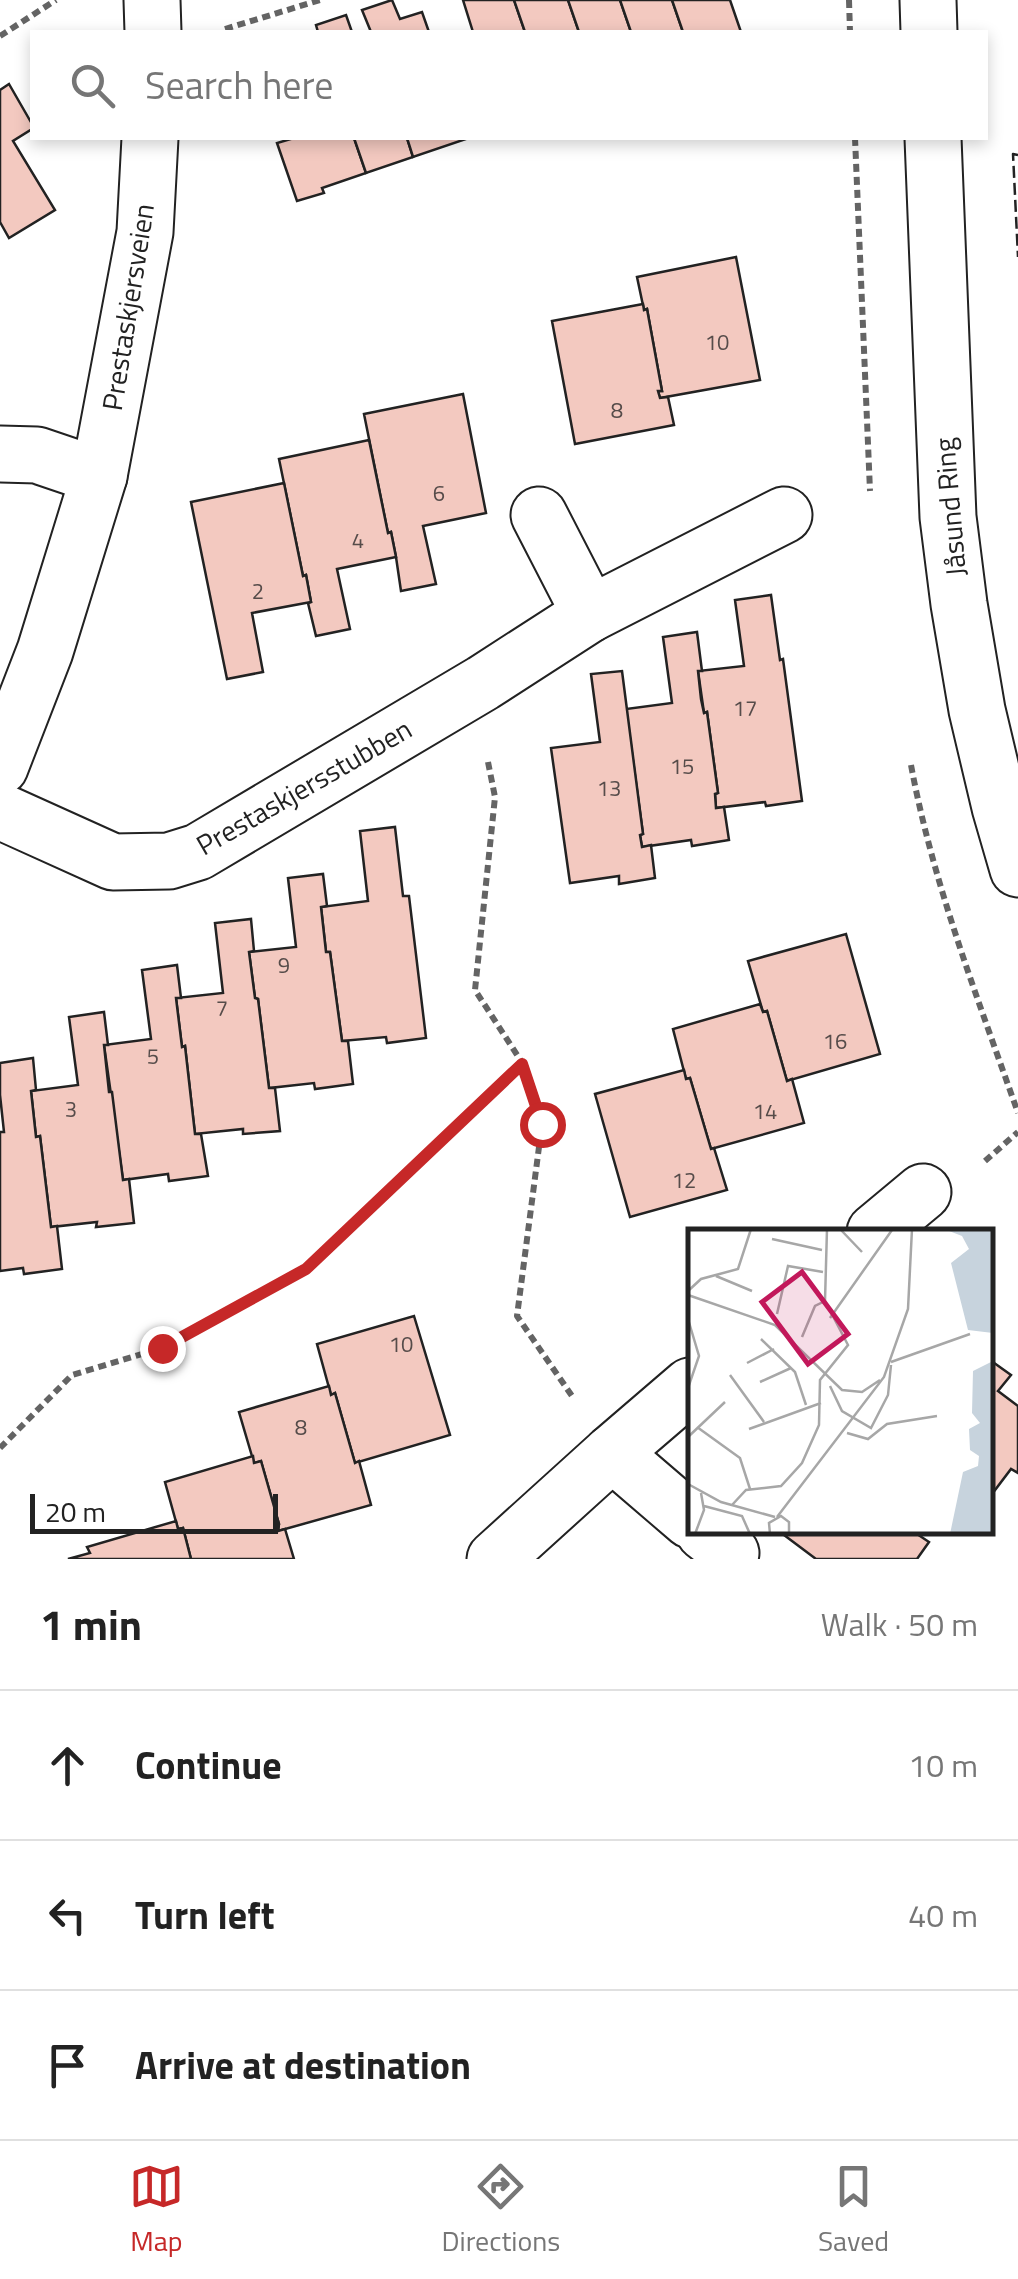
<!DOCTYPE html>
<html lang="en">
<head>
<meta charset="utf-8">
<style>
  :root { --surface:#fff; --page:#f2f2f2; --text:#222; --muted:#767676; --line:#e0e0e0; --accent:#c62828 }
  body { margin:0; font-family:"Titillium Web",sans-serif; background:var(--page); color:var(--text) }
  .scale { position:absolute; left:30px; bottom:25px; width:248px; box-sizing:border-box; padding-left:10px; border:5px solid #222; border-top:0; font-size:28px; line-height:35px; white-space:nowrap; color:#222; -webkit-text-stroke:8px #fff; paint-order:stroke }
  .stop { position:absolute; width:30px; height:30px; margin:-22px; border:8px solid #c62828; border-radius:50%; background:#fff }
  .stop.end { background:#c62828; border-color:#fff; box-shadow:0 2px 10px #0008 }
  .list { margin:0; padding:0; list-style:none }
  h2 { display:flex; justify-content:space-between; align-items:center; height:130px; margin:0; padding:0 40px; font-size:42px }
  h2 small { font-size:32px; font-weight:400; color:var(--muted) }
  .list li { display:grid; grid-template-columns:65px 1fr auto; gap:30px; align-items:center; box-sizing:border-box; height:150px; padding:0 40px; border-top:2px solid var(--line) }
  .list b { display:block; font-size:38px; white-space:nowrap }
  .list em { font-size:32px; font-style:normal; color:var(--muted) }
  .icon { flex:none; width:55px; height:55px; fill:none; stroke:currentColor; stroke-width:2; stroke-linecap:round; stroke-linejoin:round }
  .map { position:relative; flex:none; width:1018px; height:1559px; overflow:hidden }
  .search { position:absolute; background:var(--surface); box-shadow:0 5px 15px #0003; left:30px; right:30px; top:30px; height:110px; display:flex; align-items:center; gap:25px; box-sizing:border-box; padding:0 35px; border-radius:0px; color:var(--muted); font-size:38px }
  .sheet { height:580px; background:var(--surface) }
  nav { display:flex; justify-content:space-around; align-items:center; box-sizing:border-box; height:140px; border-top:2px solid var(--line); background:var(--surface); font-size:28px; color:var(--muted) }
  nav a { display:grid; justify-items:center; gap:5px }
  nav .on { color:var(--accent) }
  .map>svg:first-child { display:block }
  .building { fill:#f3c9c0; stroke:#222; stroke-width:2.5 }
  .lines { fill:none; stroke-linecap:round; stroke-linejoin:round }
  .minor-casing { stroke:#222; stroke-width:59 }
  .major-casing { stroke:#222; stroke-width:59 }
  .path { stroke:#646464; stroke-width:6; stroke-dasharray:8 5; stroke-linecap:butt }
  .minor { stroke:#fff; stroke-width:55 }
  .major { stroke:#fff; stroke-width:55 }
  .fence { stroke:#222; stroke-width:2.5; stroke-dasharray:12 5; stroke-linecap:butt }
  .route { stroke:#c62828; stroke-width:12 }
  .labels { text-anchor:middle; stroke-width:8; stroke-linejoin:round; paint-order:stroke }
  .number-label { font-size:22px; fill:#564c4a }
  .street-label { font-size:28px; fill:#222; stroke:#fff }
  .inset-road { fill:none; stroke:#a7a7a7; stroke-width:2.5 }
  .view { fill:#c2185b; fill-opacity:0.15; stroke:#c2185b; stroke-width:5 }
  .inset-edge { fill:none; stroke:#222; stroke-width:5 }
</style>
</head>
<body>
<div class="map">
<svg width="1018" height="1559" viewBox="0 0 1018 1559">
  <rect width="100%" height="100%" fill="#fff"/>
  <g class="building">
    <path d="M 392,0 L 400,19 L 422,12 L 429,32 L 371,32 L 362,10 Z"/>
    <path d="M 463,0 L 514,0 L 525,32 L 473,32 Z"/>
    <path d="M 514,0 L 568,0 L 579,32 L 525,32 Z"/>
    <path d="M 568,0 L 620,0 L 631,32 L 579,32 Z"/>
    <path d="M 620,0 L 672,0 L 683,32 L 631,32 Z"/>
    <path d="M 672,0 L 730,0 L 741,32 L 683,32 Z"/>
    <path d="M 346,15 L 352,32 L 318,32 L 316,25 Z"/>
    <path d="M 9,84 L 32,124 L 32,129 L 13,141 L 55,210 L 9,238 L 0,222 L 0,90 Z"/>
    <path d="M 294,138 L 354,138 L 366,173 L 322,188 L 324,193 L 297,201 L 277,143 Z"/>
    <path d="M 354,138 L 407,138 L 413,157 L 366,173 Z"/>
    <path d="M 407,138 L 465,138 L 466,139 L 413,157 Z"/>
    <path d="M 736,257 L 760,380 L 660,398 L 658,391 L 662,391 L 647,309 L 644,310 L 637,277 Z"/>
    <path d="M 643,304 L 644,310 L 647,309 L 662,391 L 658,391 L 660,398 L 668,397 L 674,425 L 575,444 L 552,321 Z"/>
    <path d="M 463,394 L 486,513 L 423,526 L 436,584 L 401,591 L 396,557 L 391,532 L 388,533 L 364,414 Z"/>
    <path d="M 369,440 L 388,533 L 391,532 L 396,557 L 337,569 L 350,629 L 316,636 L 308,603 L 311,602 L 306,575 L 303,576 L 279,459 Z"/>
    <path d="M 284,483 L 303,576 L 306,575 L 311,602 L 252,613 L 263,672 L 227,679 L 191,502 Z"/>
    <path d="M 771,595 L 780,660 L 783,659 L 802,801 L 766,806 L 765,802 L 716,808 L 715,794 L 718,793 L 707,712 L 704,713 L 698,671 L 744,666 L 735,600 Z"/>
    <path d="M 697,632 L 702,671 L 698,671 L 701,699 L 704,713 L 707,712 L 718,793 L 715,794 L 716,808 L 724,807 L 729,840 L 692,846 L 691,840 L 642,847 L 640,835 L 643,834 L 626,709 L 672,703 L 663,637 Z"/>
    <path d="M 622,671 L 643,834 L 640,835 L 642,847 L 651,845 L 655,878 L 619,884 L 619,876 L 570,883 L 551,748 L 600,742 L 591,674 Z"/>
    <path d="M 395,827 L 403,896 L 409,896 L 426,1038 L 387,1043 L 386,1037 L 342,1041 L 330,952 L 326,952 L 321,907 L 368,901 L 360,831 Z"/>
    <path d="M 323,874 L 327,906 L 321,907 L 326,952 L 330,952 L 342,1041 L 348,1041 L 353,1084 L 315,1089 L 314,1083 L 269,1088 L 258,999 L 255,998 L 249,952 L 296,947 L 288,878 Z"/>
    <path d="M 251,919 L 254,951 L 249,952 L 255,998 L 258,999 L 269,1088 L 275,1088 L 280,1131 L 243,1134 L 243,1129 L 195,1134 L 185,1046 L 182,1047 L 176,998 L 223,993 L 215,923 Z"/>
    <path d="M 846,934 L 880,1054 L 787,1081 L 767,1011 L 763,1012 L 748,961 Z"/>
    <path d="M 177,965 L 181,998 L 176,998 L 182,1047 L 185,1046 L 195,1134 L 201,1134 L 208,1176 L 169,1181 L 168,1174 L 123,1180 L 104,1045 L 151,1039 L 142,970 Z"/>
    <path d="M 760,1004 L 763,1012 L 767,1011 L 787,1081 L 792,1079 L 804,1123 L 711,1149 L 690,1078 L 686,1079 L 673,1029 Z"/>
    <path d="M 104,1012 L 108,1045 L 104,1045 L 109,1092 L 112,1092 L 123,1180 L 129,1179 L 134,1223 L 96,1227 L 97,1222 L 51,1227 L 40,1136 L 36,1137 L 31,1091 L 78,1085 L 69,1017 Z"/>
    <path d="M 33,1058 L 36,1090 L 31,1091 L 36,1137 L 40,1136 L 51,1227 L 57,1226 L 62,1269 L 24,1274 L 23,1268 L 0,1271 L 0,1132 L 4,1132 L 0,1095 L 0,1063 Z"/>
    <path d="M 684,1070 L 686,1079 L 690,1078 L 711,1149 L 714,1148 L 727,1190 L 630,1217 L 595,1094 Z"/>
    <path d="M 414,1316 L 450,1435 L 355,1463 L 335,1393 L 331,1395 L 317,1344 Z"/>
    <path d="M 990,1360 L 1011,1375 L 998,1391 L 1018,1406 L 1018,1473 L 1011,1469 L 992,1494 L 990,1492 Z"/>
    <path d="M 329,1386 L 331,1395 L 335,1393 L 355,1463 L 359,1461 L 371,1505 L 278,1531 L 279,1524 L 261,1461 L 254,1463 L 239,1412 Z"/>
    <path d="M 253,1456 L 254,1463 L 261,1461 L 279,1524 L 278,1531 L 285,1529 L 294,1559 L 191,1559 L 183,1528 L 178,1529 L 165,1482 Z"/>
    <path d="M 176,1521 L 178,1529 L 183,1528 L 191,1559 L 68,1559 L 90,1553 L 87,1547 Z"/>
    <path d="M 780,1532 L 914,1532 L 929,1542 L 917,1559 L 816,1559 Z"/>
  </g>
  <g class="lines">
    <defs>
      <g id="minor">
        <path d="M 152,0 L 153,32"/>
        <path d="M 0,454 L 37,455 L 99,476"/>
        <path d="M 539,515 L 590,614"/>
        <path d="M 0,767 L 45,651 L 99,476 L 145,232 L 150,138"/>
        <path d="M 0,811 L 113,862 L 169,861 L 198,852 L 483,683 L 590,614 L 784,515"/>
        <path d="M 875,1232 L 923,1192"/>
        <path d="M 612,1453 L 690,1520"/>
        <path d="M 704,1532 L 731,1553"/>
        <path d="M 495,1559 L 612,1453 L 690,1386"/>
      </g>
      <g id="major">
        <path d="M 928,0 L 929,32"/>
        <path d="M 933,138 L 948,517 L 959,604 L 977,710 L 1000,807 L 1018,869"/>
      </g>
    </defs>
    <use href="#minor" class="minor-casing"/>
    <use href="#major" class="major-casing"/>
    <g class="path">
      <path d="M 849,0 L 850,32"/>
      <path d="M 225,29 L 320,0"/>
      <path d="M 0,36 L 56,0"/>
      <path d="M 855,138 L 870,491"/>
      <path d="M 488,762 L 495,797 L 475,990 L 523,1064 L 542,1124 L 517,1316 L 572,1396"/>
      <path d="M 911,765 C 933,884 978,999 1018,1113"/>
      <path d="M 985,1161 L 1018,1132"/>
      <path d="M 0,1448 L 72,1375 L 162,1348 L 306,1269 L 522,1064"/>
    </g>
    <use href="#minor" class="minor"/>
    <use href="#major" class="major"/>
    <path class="fence" d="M 1018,155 L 1013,154 L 1018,257"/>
  </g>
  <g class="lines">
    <path class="route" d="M 162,1348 L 306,1269 L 522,1064 L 542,1124"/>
  </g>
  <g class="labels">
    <g class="number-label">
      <text x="717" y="350">10</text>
      <text x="617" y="418">8</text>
      <text x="439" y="501">6</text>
      <text x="358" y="548">4</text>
      <text x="258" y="599">2</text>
      <text x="745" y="716">17</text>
      <text x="682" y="774">15</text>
      <text x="609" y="796">13</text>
      <text x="284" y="973">9</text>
      <text x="222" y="1016">7</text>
      <text x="835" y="1049">16</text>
      <text x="153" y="1064">5</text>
      <text x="71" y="1117">3</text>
      <text x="765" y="1119">14</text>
      <text x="684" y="1188">12</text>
      <text x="401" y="1352">10</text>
      <text x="301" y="1435">8</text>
    </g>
    <g class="street-label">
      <text transform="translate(128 307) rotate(-81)" y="10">Prestaskjersveien</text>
      <text transform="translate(950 507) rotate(-95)" y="10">Jåsund Ring</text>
      <text transform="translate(304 787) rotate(-30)" y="10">Prestaskjersstubben</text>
    </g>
  </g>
  <g transform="translate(688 1229)">
    <rect width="305" height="305" fill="#fff"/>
    <path d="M 256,0 L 305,0 L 305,104 L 280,101 L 263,34 L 281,20 L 274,7 ZM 305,132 L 305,305 L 262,305 L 275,243 L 290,237 L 291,227 L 282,221 L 281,200 L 292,194 L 284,184 L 285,142 Z" fill="#c7d3dd"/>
    <path class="inset-road" d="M 152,0 L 174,23M 84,10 L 134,21M 28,47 L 64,62M 0,62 L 13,50 L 50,40 L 63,0M 0,66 L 87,96 L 154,161 L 174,163 L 192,151M 89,85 L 100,37 L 135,43M 142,89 L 204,1M 0,90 L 11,127 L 0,159M 114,108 L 127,77 L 137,72M 73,110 L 107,143 L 118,176M 203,133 L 282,105M 59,134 L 86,120M 42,146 L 76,193M 72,153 L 103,139M 142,157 L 154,182 L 183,199 L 200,166 L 203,136M 9,198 L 52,229 L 62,260M 61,200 L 133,174M 159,204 L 180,210 L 199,195 L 249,187M 0,208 L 37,173M 0,255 L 33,273 L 87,288M 44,276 L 58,261 L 93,257 L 114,234 L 131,196 L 132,151 L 160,116 L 137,72 L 139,0M 16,277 L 54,287 L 62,305M 89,288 L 196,148 L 220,80 L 224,0M 7,305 L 16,281 L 13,264M 82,305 L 81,294 L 93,287 L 101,293 L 101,305"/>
    <path class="view" d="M 114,43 L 160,105 L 120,135 L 74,73 Z"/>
    <rect width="305" height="305" class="inset-edge"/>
  </g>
</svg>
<div class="scale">20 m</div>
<div class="stop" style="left:542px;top:1124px"></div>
<div class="stop end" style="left:162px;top:1348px"></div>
<div class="search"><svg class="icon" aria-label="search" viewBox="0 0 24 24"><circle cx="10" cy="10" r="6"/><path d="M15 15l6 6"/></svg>Search here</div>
</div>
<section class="sheet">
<h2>1 min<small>Walk · 50 m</small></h2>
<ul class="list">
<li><svg class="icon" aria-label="ahead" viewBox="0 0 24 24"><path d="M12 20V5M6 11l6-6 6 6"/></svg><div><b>Continue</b></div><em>10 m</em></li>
<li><svg class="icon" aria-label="left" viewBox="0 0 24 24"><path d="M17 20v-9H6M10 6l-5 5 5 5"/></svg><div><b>Turn left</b></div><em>40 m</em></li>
<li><svg class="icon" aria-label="arrive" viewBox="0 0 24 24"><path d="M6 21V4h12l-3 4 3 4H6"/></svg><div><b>Arrive at destination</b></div></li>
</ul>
</section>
<nav>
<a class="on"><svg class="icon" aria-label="map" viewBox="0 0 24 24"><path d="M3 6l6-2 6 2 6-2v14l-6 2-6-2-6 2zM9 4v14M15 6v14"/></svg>Map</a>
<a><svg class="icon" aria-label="directions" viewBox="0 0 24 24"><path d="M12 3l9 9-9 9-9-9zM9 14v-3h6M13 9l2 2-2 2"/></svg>Directions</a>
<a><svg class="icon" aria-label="saved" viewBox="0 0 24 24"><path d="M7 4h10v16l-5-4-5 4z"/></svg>Saved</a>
</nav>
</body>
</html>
